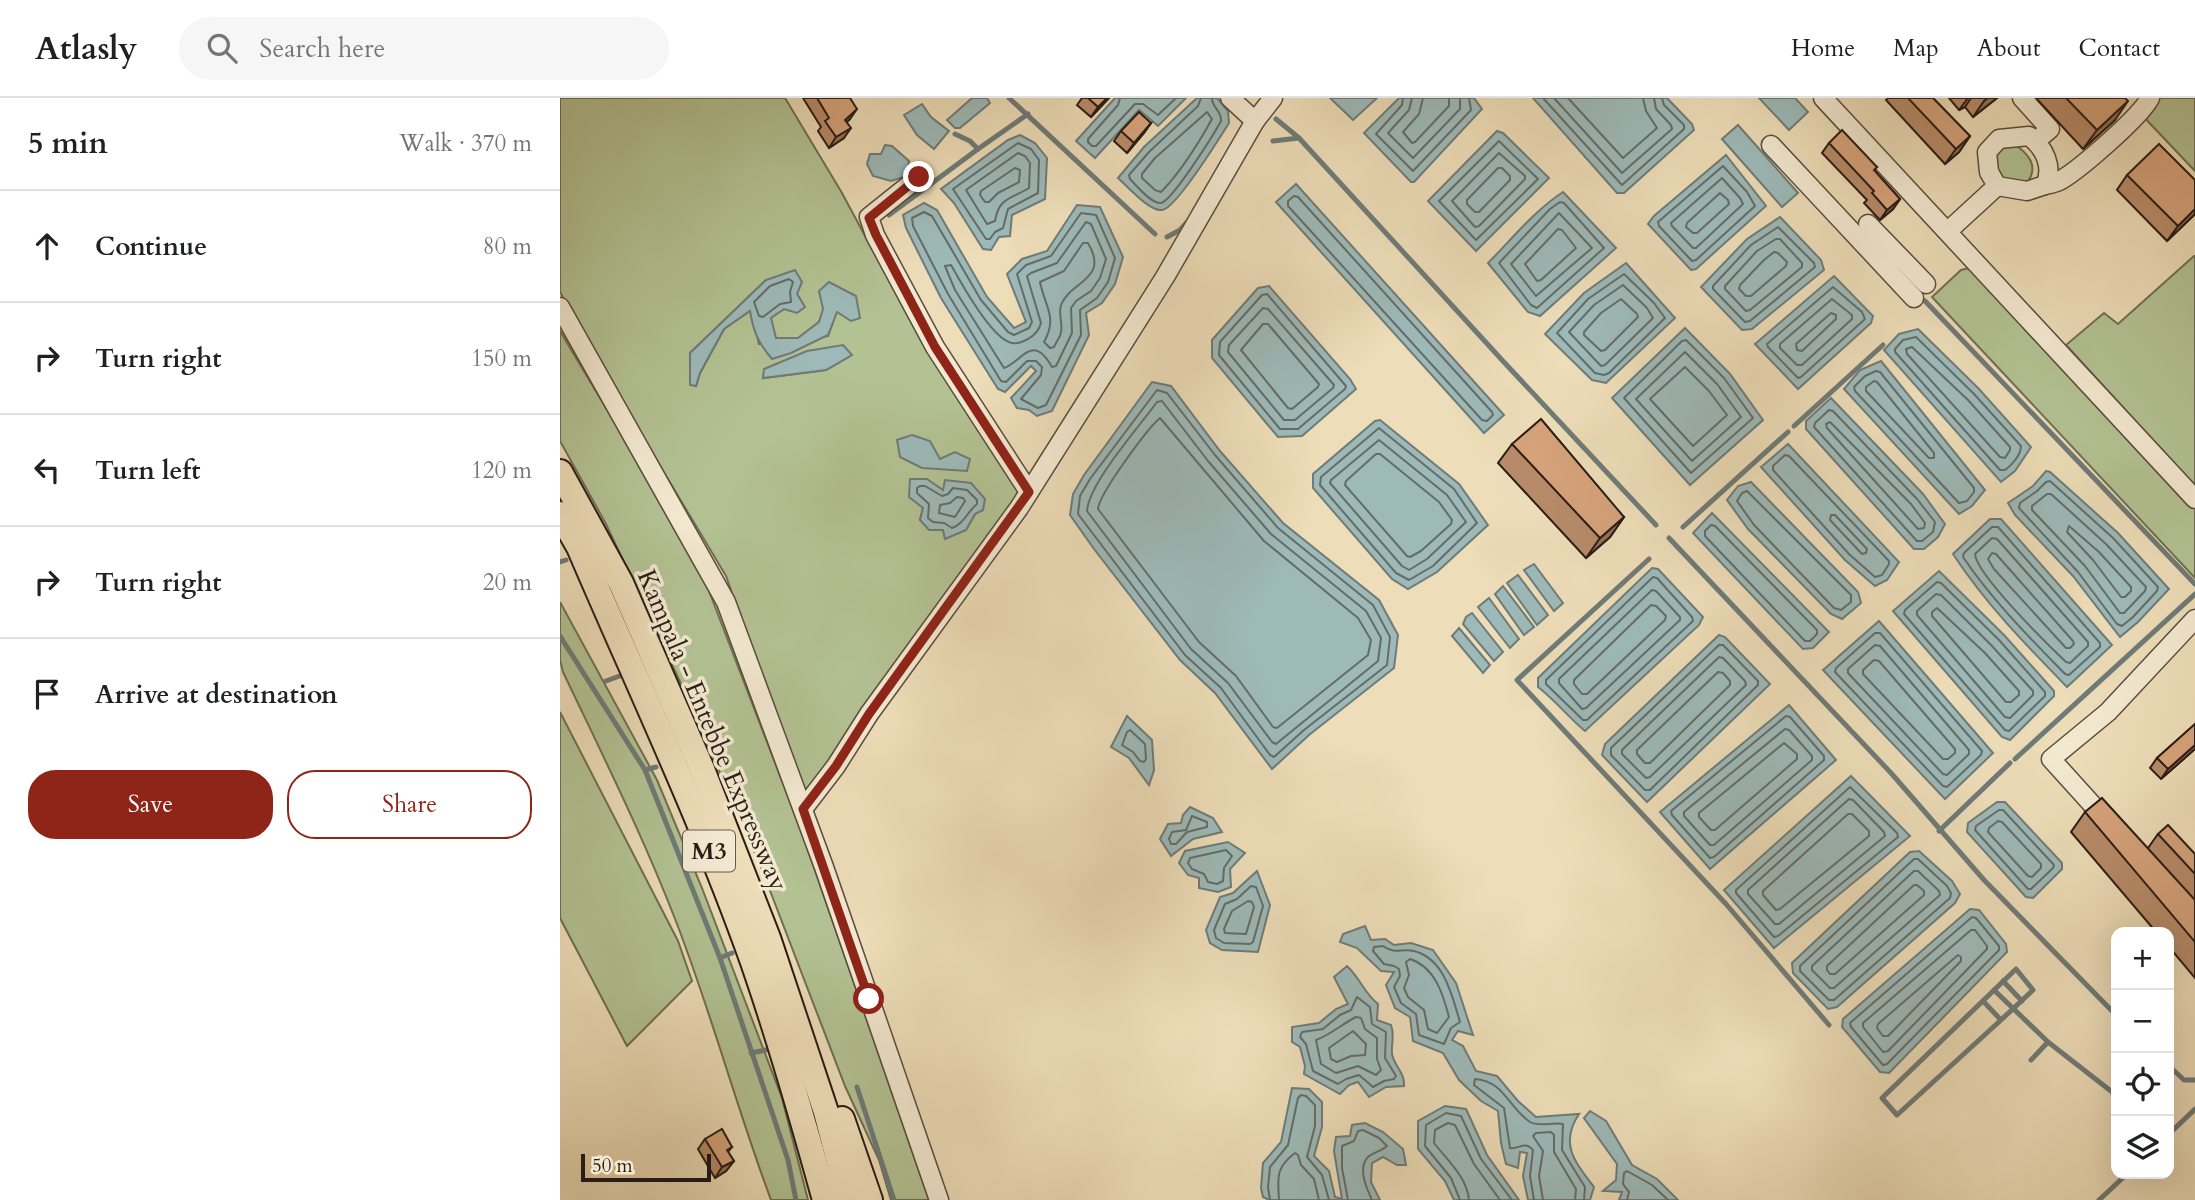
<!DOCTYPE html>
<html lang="en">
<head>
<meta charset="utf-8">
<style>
  :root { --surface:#fff; --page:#f6f6f6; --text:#202124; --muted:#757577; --line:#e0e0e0; --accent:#8f2418 }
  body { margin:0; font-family:Cardo,serif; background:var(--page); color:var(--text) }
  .controls { position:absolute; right:21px; bottom:21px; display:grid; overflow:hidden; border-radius:14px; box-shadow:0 7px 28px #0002 }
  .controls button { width:63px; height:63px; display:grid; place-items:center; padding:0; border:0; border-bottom:2px solid var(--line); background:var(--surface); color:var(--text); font:35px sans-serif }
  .scale { position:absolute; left:21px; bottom:18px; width:130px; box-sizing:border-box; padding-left:7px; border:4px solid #2a1d16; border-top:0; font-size:19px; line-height:24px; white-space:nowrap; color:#2a1d16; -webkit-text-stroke:5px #f3e9d1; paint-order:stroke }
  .stop { position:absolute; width:21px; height:21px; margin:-16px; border:5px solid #8f2418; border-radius:50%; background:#fff }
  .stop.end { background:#8f2418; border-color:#fff; box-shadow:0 2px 7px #0008 }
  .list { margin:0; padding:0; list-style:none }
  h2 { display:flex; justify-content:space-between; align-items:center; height:91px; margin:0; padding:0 28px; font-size:30px }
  h2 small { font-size:23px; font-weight:400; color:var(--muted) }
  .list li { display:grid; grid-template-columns:46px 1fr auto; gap:21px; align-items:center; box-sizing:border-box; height:112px; padding:0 28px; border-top:2px solid var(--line) }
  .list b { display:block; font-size:26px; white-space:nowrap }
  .list em { font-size:23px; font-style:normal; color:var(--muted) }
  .actions { display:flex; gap:14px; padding:21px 28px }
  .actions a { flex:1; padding:16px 0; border:2px solid var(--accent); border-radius:28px; text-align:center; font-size:24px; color:var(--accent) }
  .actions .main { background:var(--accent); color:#fff }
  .icon { flex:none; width:38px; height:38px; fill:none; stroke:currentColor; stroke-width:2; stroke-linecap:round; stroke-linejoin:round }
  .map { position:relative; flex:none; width:1635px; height:1102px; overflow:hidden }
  header { display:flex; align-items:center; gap:42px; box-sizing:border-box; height:98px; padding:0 35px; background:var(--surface); border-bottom:2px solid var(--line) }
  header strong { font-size:33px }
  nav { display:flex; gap:38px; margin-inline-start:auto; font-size:24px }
  .search { width:490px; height:63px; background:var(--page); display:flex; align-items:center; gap:18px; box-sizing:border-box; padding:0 24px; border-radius:38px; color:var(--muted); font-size:26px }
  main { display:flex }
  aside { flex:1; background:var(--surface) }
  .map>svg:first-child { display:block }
  .green { fill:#b3c293; stroke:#6e7054; stroke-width:2; fill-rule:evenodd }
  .water { fill:#9dbab9; stroke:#6f7b78; stroke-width:2 }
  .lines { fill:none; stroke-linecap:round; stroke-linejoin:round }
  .shore { stroke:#646c68; stroke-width:2 }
  .stream { stroke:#6f7b78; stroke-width:5 }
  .minor-casing { stroke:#5b4d3e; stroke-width:21 }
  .highway-casing { stroke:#2a1d16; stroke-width:28 }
  .minor { stroke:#f3e9d1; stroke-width:18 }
  .highway { stroke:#edddb8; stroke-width:24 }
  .wall { fill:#b78b69; stroke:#2a1d16; stroke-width:2 }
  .shaded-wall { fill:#957155; stroke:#2a1d16; stroke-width:2 }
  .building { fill:#d5a27a; stroke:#2a1d16; stroke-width:2 }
  .route { stroke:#8f2418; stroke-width:9 }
  .labels { text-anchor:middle; stroke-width:7; stroke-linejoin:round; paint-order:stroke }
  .shield { fill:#f3e9d1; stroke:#665a4e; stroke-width:2 }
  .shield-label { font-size:24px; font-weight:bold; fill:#2a1d16 }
  .street-label { font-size:26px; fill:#2a1d16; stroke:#f3e9d1 }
</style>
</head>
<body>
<header>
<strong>Atlasly</strong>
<div class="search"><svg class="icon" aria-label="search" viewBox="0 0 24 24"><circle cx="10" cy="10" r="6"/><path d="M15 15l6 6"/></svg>Search here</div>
<nav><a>Home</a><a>Map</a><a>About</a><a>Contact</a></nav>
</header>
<main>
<aside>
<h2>5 min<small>Walk · 370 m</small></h2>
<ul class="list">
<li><svg class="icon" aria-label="ahead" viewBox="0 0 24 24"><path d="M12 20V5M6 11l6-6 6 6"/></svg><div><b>Continue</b></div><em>80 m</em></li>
<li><svg class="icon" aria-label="right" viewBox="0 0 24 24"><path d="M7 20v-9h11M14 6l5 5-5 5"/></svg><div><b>Turn right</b></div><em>150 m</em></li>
<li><svg class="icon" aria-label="left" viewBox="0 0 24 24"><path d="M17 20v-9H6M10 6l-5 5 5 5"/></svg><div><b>Turn left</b></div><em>120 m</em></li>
<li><svg class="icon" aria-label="right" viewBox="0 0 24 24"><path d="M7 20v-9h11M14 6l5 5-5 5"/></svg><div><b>Turn right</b></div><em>20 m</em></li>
<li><svg class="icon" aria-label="arrive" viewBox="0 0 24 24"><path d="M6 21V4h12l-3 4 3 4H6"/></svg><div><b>Arrive at destination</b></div></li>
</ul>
<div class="actions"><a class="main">Save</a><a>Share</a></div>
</aside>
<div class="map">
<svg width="1635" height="1102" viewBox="0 0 1635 1102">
  <rect width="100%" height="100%" fill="#edddb8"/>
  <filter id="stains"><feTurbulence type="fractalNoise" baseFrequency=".00286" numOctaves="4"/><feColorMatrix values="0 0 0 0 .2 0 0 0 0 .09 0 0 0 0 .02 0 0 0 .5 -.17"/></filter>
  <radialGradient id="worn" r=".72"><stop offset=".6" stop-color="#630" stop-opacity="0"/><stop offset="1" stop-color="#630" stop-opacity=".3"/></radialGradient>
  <g class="green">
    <path d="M 0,0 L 225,0 L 282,95 L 363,246 L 463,392 L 250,694 L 245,692 L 223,642 L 166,478 L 63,306 L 0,194 ZM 206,182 L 237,196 L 244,208 L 224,211 L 210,220 L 216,241 L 238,240 L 259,224 L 264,211 L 259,193 L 277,213 L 268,238 L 199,246 L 191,212 L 164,231 L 140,275 L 136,288 L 130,255 ZM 292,257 L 266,272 L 203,280 L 205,271 L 211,269 ZM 383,392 L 415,416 L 406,432 L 385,440 L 383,432 L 360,422 L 363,410 Z"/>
    <path d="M 1598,0 L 1635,0 L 1635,73 L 1580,15 Z"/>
    <path d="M 1454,46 C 1469,56 1480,69 1466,86 L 1448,87 L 1434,70 L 1434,53 L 1443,48 Z"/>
    <path d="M 1634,158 L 1635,158 L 1635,388 L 1506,247 L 1544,215 L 1558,226 Z"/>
    <path d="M 1409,170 L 1635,407 L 1635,480 L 1372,199 L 1401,172 Z"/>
    <path d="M 0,233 L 52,320 L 149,493 L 242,735 L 369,1102 L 331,1102 L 319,1062 L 285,988 L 199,764 L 122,588 L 46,426 L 0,343 Z"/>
    <path d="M 0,504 L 97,682 L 142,790 L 222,1000 L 248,1102 L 211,1102 C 177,1011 152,917 117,826 C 84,740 43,658 3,574 L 0,562 Z"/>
    <path d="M 0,614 L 118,843 L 132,883 L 67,948 L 0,820 Z"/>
  </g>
  <g class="water">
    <path d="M 412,0 L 427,0 L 430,5 L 400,30 L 395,30 L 387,22 Z"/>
    <path d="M 555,0 L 626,0 L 598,28 L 579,12 L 535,60 L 516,43 Z"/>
    <path d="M 637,0 L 657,0 L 668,13 L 669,25 C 660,39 616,111 602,112 C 590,114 567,88 558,80 L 584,49 Z"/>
    <path d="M 770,0 L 817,0 L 793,22 Z"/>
    <path d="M 839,0 L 914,0 L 922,11 L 854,84 L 851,84 L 804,35 Z"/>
    <path d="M 973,0 L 1107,0 L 1132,26 L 1134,32 L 1064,95 L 1057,95 Z"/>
    <path d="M 1199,0 L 1235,0 L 1248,14 L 1229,32 Z"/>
    <path d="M 362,6 L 371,19 L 389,33 L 374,51 L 357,37 L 344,17 Z"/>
    <path d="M 1178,27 L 1238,95 L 1222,109 L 1162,41 Z"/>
    <path d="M 937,33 L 943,35 L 989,80 L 916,153 L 868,103 Z"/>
    <path d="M 460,37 L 475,45 L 487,60 L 485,101 L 452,117 L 450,138 L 439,139 L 431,152 L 423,151 L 394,105 L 381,91 L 448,42 Z"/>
    <path d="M 325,47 L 332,48 L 349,63 L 347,78 L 331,83 L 313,78 L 307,66 L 310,56 L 321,56 Z"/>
    <path d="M 1166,57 L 1206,108 L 1136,171 L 1131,172 L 1088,126 L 1094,118 Z"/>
    <path d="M 736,86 L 944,317 L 924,335 L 716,104 Z"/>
    <path d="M 1003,94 L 1056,150 L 980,218 L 968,214 L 928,165 C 952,141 974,113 1003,94 Z"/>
    <path d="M 364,105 L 377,112 L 427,199 L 454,230 L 466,224 L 447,176 L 462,161 L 487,153 L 517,107 L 540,109 L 563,159 L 555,186 L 542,205 L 526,215 L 529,237 L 492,313 L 477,318 L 469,312 L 457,310 L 451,300 L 476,273 L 471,268 L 445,294 L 438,291 L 381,200 L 346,130 L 343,117 Z"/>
    <path d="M 1220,119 L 1261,162 L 1264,172 L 1192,231 L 1182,232 L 1141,189 L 1187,141 Z"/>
    <path d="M 1066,165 L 1115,220 L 1046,285 L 1032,282 L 985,236 L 1024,195 Z"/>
    <path d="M 235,172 L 242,184 L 237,196 L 245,209 L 237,215 L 224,211 L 211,220 L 216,240 L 238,240 L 259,224 L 263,211 L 259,193 L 269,184 L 296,198 L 300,220 L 291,223 L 277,214 L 268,237 L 231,255 L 212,261 C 198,245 193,232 190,213 L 164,231 L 140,275 L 136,288 L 130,287 L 130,255 L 206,182 Z"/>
    <path d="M 1274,178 L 1313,218 L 1311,225 L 1238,291 L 1195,246 Z"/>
    <path d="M 709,188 L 790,281 L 796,291 L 742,338 L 718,339 L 652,260 L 652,242 L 698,190 Z"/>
    <path d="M 1125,230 L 1170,276 L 1203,322 L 1130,387 L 1052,300 Z"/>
    <path d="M 1358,231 L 1419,291 L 1471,349 L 1455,373 L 1441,384 L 1324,252 L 1339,236 Z"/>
    <path d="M 283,247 L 292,257 L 266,272 L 203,280 L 204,271 L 247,253 Z"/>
    <path d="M 1321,263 L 1425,392 L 1412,408 L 1399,416 L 1284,291 L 1300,272 Z"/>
    <path d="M 592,284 L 611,288 L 660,353 L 723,425 L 819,502 L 838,537 L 834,570 L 749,637 L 712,671 L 655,595 L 620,562 L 534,451 L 510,417 L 513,396 L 524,377 Z"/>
    <path d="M 1271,300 L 1363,396 L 1385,426 L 1378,439 L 1364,451 L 1354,451 L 1246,331 L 1246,323 Z"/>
    <path d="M 820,322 L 899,386 L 928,427 L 877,474 L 848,491 L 832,481 L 753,390 L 753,376 L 815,323 Z"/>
    <path d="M 352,337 L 370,343 L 380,361 L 395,354 L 410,361 L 407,373 L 362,370 L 340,359 L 337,342 Z"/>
    <path d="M 1228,346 L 1339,464 L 1327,482 L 1315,488 L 1285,462 L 1201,369 Z"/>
    <path d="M 1486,373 L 1490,374 L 1558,435 L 1609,491 L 1578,524 L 1560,539 L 1513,478 L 1455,417 L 1448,405 L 1473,388 Z"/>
    <path d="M 350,381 L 367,381 L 383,392 L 385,382 L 411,385 L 425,401 L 423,412 L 415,416 L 406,432 L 385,441 L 383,432 L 369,432 L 360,422 L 363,410 L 349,399 Z"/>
    <path d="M 1191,384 L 1298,494 L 1301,505 L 1282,521 L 1271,516 L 1188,431 L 1167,402 L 1178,388 Z"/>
    <path d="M 1152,415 L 1269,534 L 1253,550 L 1243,551 L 1133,435 Z"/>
    <path d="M 1430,421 L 1441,421 L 1552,547 L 1507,589 C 1466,547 1425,505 1393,456 Z"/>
    <path d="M 974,466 L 1003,505 L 994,513 L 964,472 Z"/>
    <path d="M 1092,470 L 1098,471 L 1143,519 L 1139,527 L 1025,633 C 1008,619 995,602 978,589 L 978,580 Z"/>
    <path d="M 1379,473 L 1444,537 L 1494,593 L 1494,598 L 1450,642 L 1442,639 L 1333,513 Z"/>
    <path d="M 958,477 L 988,517 L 977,527 L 947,485 Z"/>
    <path d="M 943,488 L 974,529 L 964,537 L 935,496 Z"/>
    <path d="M 929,500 L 959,541 L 950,550 L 918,509 Z"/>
    <path d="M 912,515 L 943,554 L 934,563 L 903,526 L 906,519 Z"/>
    <path d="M 1319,523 L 1433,655 L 1385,701 L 1263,572 Z"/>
    <path d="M 899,530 L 930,567 L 923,575 L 892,538 Z"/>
    <path d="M 1159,537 L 1165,539 L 1210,586 L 1087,704 L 1042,657 L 1045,646 Z"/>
    <path d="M 1229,607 L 1276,662 L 1150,771 L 1100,714 Z"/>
    <path d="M 567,618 L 592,642 L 594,672 L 589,687 L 569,660 L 551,649 Z"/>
    <path d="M 1291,678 L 1350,738 L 1214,850 L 1164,792 Z"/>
    <path d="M 1437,704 L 1445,704 L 1502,765 L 1502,771 L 1473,800 L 1466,799 L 1407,734 L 1408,725 Z"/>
    <path d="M 630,709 L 653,720 L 662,734 L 633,741 L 611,758 L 600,741 L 608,726 L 621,725 L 623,717 Z"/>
    <path d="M 668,744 L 685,755 L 670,771 L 671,789 L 658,794 L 639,790 L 639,780 L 628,777 L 619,765 L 625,753 Z"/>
    <path d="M 1359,753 L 1392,783 L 1400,796 L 1395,805 L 1277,909 L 1268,911 L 1233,875 L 1232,865 L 1350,754 Z"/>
    <path d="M 697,773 L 710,807 L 698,854 L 662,852 L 650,845 L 646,832 L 660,799 L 673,795 Z"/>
    <path d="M 1410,811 L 1419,812 L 1446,846 L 1447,854 L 1329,975 L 1320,974 L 1282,929 L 1283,921 Z"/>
    <path d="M 805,828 L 811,842 L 825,841 L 834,847 L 851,845 L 873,852 L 896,885 L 913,937 L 898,933 L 892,942 L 903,948 L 916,973 L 937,978 L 958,1003 L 976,1019 L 1019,1016 C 999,1046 1015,1064 1034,1089 L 1030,1102 L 968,1102 L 963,1078 L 967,1055 L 960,1054 L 958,1070 L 946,1066 L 941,1045 L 938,1013 L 921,1003 L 899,982 L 883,955 L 853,943 L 850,919 L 835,910 L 826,887 L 834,874 L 821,873 L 797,850 L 780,844 L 783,836 Z"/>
    <path d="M 787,868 C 800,880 804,895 818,906 L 817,922 L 831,927 C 835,937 831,946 832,956 C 834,968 845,974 844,988 L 826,989 L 809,999 L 798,984 L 789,987 L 780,996 L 744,976 L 745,968 L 740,949 L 732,944 L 732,929 L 759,925 L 776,911 L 788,906 L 774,879 Z"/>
    <path d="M 732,990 L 749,991 L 762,1004 L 762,1029 L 754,1058 L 769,1073 L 775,1099 L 782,1101 L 774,1053 L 776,1039 L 790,1038 L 792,1027 L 805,1025 L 823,1034 L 843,1051 L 846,1067 L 837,1067 L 823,1059 L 812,1065 L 811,1084 L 820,1102 L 709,1102 L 703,1099 L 701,1090 L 703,1065 L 721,1044 Z"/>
    <path d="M 885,1008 L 906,1011 L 927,1057 L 959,1102 L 894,1102 L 885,1083 L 858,1051 L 858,1023 Z"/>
    <path d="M 1030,1013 L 1046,1023 L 1072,1067 L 1097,1081 L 1118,1102 L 1059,1102 L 1062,1094 L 1043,1093 L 1056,1082 L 1057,1066 L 1024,1020 Z"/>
  </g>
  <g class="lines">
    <g class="shore">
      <path d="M 560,0 L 558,7 L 528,41 L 528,44 L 532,48 L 536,48 L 575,6 L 583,6 L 598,17 L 616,0"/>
      <path d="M 641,0 L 638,8 L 589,54 L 569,77 L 570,81 C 576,87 591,106 601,105 C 612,103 654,36 661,23 C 662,13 652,10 652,0"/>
      <path d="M 843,0 L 842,7 L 816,36 L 853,73 L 911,12 L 909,0"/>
      <path d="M 852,0 L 849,12 L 828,35 L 853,60 L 900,11 L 900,0"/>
      <path d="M 863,0 L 859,16 L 843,34 L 852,45 L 855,44 L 889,8 L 889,0"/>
      <path d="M 983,0 L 1062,87 L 1124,31 L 1124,27 L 1104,7 L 1102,0"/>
      <path d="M 994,0 L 1062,75 L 1112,31 L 1111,27 L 1096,11 L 1094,0"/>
      <path d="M 1008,0 L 1063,60 L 1097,30 L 1086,13 L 1083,0"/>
      <path d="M 647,14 L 652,21 C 638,46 621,74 601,94 L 595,92 L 582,80 L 582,76 L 595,60 Z"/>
      <path d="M 939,43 L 978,81 L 916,142 L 879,103 Z"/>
      <path d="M 458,45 L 471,51 L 479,62 L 478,95 L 448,111 L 443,130 L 435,134 L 430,141 L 426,141 L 393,91 Z"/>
      <path d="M 458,55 L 465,58 L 470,65 L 469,90 C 451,101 439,99 435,123 L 427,126 L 406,92 Z"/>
      <path d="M 939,55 L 965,78 L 965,81 L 919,128 L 915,129 L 892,103 Z"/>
      <path d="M 1163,68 L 1187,94 L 1195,108 L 1136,162 L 1132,163 L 1099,128 L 1098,124 Z"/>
      <path d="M 455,70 L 460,72 L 459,84 L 438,95 L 429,104 L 425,104 L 420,97 L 421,93 Z"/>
      <path d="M 938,70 L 942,70 L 950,78 L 950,82 L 919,114 L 915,114 L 907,106 L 907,102 Z"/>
      <path d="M 1162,80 L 1180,100 L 1183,106 L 1136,150 L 1133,150 L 1112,128 L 1111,125 Z"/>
      <path d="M 1160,95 L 1168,102 L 1169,106 L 1137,135 L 1133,135 L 1126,129 L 1127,125 Z"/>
      <path d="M 734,98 L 738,99 L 932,314 L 933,317 L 927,323 L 922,322 L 728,108 L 728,103 Z"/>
      <path d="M 1000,104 L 1004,105 L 1044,150 L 977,210 L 971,207 L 939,165 L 990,111 Z"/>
      <path d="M 364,114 L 372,118 L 421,202 L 448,234 L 454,237 L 469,230 L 472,224 L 457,176 L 466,167 L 491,158 L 521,115 L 536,117 L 555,160 L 548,184 L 537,200 L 520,212 L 521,237 L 486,307 L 478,310 L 461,301 L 481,277 L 482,269 L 476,263 L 467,263 L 446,284 L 441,283 L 388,196 L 353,128 L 352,120 Z"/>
      <path d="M 999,115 L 1032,150 L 976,198 L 951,166 Z"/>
      <path d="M 526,124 L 531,126 L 546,161 L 540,180 L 531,193 L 516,203 L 511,210 L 512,235 L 496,268 L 492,269 C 472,234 462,264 444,270 L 395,192 L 385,168 L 391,167 C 401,185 432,242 452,245 C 458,246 462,244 468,241 C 475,237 479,233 481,225 L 467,178 L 471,175 L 497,165 Z"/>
      <path d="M 1218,129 L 1254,165 L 1255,169 L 1190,223 L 1185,224 L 1153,191 L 1153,188 L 1191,147 Z"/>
      <path d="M 998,131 L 1002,132 L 1016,150 L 981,182 L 977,183 L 965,166 Z"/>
      <path d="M 1216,141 L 1220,141 L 1242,165 L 1242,169 L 1190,212 L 1186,213 L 1165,191 L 1165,188 L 1197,153 Z"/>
      <path d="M 528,145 C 550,182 510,183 501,207 C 498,216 503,225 501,234 C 501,238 496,244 494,249 L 490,250 L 484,244 C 498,219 485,209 480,184 L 504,173 L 523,145 Z"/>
      <path d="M 1214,154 L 1218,155 L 1227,164 L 1226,168 L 1191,198 L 1186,198 L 1179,191 L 1180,187 L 1204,162 Z"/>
      <path d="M 1064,176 L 1094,205 L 1105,220 L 1049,275 L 1044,277 L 1035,275 L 997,235 L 1028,201 Z"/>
      <path d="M 229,181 L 233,184 L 230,194 L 231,204 L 220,206 L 203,219 L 199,218 L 194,204 L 210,188 Z"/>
      <path d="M 1063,187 L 1087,210 L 1093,220 L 1045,267 L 1041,268 L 1009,234 L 1034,207 Z"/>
      <path d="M 1273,189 L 1302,214 L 1305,221 L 1241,279 L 1238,280 L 1208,249 L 1207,246 Z"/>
      <path d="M 707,196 L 786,288 L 785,291 L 738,331 L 720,331 L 659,257 L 660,244 L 702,197 Z"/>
      <path d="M 1061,201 L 1077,216 L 1078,219 L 1045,252 L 1041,253 L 1024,237 L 1024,234 L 1041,215 Z"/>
      <path d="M 1272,201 L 1292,217 L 1292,221 L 1242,267 L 1237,267 L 1220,250 L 1220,246 Z"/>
      <path d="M 703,210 L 708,211 L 774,287 L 773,290 L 735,322 L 724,322 L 668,254 L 669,247 Z"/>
      <path d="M 1271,215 L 1276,217 L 1276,221 L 1242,253 L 1237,252 L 1236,246 Z"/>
      <path d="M 703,226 L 708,226 L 759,286 L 758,289 L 732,311 L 728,310 L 681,252 Z"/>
      <path d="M 1356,239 L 1414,296 L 1461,348 C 1461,357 1452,367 1445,372 L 1440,372 L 1335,254 L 1335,251 L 1343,242 Z"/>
      <path d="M 1126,242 L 1164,280 L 1193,320 L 1131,375 L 1064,300 L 1122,243 Z"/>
      <path d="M 1352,249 L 1408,302 L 1450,349 L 1450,352 L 1445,360 L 1440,359 L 1347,256 L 1346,251 Z"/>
      <path d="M 1125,254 L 1157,286 L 1181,319 L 1132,363 L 1076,301 Z"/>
      <path d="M 1125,269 L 1149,293 L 1167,317 L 1133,348 L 1090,301 Z"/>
      <path d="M 1316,273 L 1320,274 L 1414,390 L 1414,394 L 1407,403 L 1399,405 L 1295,293 L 1294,289 L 1305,278 Z"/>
      <path d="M 1314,283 L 1317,284 L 1374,355 L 1374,360 L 1369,360 L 1306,293 L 1306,289 Z"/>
      <path d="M 597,292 L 607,295 L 655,357 L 718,430 L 813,507 L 830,539 L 827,567 L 744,632 L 714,659 L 710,657 L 661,590 L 625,557 L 518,416 L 520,398 L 530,381 Z"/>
      <path d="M 602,303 L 648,363 L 711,436 L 806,513 L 821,540 L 818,563 L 716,646 L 712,644 L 668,585 L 631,551 L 527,413 C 529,385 579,329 597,304 Z"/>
      <path d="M 1269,312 L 1273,313 L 1357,401 L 1375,424 L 1373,434 L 1362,443 L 1357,443 L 1254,329 L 1255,325 Z"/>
      <path d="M 600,320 L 704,443 L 798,520 L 811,542 L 808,557 L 717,630 L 713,629 L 676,578 L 639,544 L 538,411 C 539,396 587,331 600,320 Z"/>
      <path d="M 1270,324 L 1351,406 L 1365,425 L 1364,430 L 1358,431 L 1267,330 L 1266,326 Z"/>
      <path d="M 819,330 L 894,391 L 917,425 L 873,468 L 849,482 L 836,475 L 760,387 L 761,379 Z"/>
      <path d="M 819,342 L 887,397 L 906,424 L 867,461 L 849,472 L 842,468 L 770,385 L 771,382 Z"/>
      <path d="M 816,356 L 820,356 L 879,404 L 892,422 L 891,426 L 861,453 L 850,459 L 847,458 L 785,387 L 786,383 Z"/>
      <path d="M 1225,357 L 1229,358 L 1329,463 L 1329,466 L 1322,477 L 1315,479 L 1289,456 L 1213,372 L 1213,368 Z"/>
      <path d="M 1490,383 L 1553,440 L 1598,489 L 1597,493 L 1573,519 L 1562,528 L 1557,526 L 1518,474 L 1459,410 L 1460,405 L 1477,393 L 1486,384 Z"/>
      <path d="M 360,388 L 365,388 L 382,398 L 388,396 L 393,390 L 407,392 L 417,402 L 417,406 C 407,414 404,426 392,430 L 384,425 L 373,424 L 368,420 L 369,406 L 357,395 L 357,390 Z"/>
      <path d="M 1187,393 L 1291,497 L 1291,504 L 1281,512 L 1274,510 L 1194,427 L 1177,403 L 1182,395 Z"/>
      <path d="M 1487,396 L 1491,396 L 1546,446 L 1586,489 L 1585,493 L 1564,515 L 1560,515 L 1525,468 L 1472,412 L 1472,408 Z"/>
      <path d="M 397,399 L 403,400 L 405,403 L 395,419 L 379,415 L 380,407 L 390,405 Z"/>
      <path d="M 1271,417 L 1275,417 L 1307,451 L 1306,455 L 1302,456 L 1270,422 Z"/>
      <path d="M 1151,427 L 1155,428 L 1257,532 L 1257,536 L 1250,543 L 1245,543 L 1145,438 L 1145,433 Z"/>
      <path d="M 1509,428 L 1539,454 L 1571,489 L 1571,493 L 1565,499 L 1561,499 L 1533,462 L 1507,434 Z"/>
      <path d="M 1432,429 L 1438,429 L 1540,545 L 1540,549 L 1509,577 L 1505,576 C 1469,539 1432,502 1403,459 L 1404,455 Z"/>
      <path d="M 1432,440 L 1437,441 L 1528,544 L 1528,548 L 1510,565 L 1506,564 C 1488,547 1416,476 1415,456 Z"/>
      <path d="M 1432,455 L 1436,456 L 1513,543 L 1514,546 L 1510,550 L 1506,550 L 1434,471 L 1428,461 Z"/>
      <path d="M 1093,479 L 1097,480 L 1132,519 L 1133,523 L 1027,622 L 1023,622 L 986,586 L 986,582 Z"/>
      <path d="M 1377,484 L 1381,485 L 1439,542 L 1485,594 L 1485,598 L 1449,633 L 1445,632 L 1344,516 L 1345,512 Z"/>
      <path d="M 1092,492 L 1096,493 L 1120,519 L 1120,522 L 1026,610 L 1022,611 L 999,585 L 999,581 Z"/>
      <path d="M 1376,496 L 1381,497 L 1432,548 L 1473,593 L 1473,597 L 1450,620 L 1445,619 L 1357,517 L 1357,513 Z"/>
      <path d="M 1091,507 L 1096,508 L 1106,518 L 1105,522 L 1027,596 L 1022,596 L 1014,586 L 1014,582 Z"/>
      <path d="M 1377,510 L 1425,555 L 1459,593 L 1459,597 L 1451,604 L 1446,604 L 1372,518 L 1372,514 Z"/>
      <path d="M 1315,535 L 1320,535 L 1422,653 L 1421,657 L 1387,689 L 1383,688 L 1275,574 L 1276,570 Z"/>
      <path d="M 1159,547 L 1163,547 L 1198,583 L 1198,587 L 1090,692 L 1085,692 L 1051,657 L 1051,650 Z"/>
      <path d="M 1315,547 L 1320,548 L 1409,652 L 1409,656 L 1387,677 L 1383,676 L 1288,575 L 1288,571 Z"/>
      <path d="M 1159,559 L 1163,560 L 1185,583 L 1186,587 L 1090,679 L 1086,680 L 1062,656 L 1062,652 Z"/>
      <path d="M 1314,562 L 1319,563 L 1395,651 L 1395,655 L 1388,661 L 1383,661 L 1303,576 L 1303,572 Z"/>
      <path d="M 1158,574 L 1163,575 L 1170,583 L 1170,587 L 1090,665 L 1085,665 L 1077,656 L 1077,652 Z"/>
      <path d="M 1226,618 L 1230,619 L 1264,658 L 1264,662 L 1154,759 L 1150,760 L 1112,717 L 1111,713 Z"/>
      <path d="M 1225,631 L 1229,632 L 1252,658 L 1252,662 L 1154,747 L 1150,747 L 1124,718 L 1124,714 Z"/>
      <path d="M 570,632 L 585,646 L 586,661 L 584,664 L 580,663 L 573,654 L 562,647 L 567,634 Z"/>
      <path d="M 1224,645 L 1237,656 L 1237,661 L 1155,732 L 1151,732 L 1139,719 L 1139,715 Z"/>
      <path d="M 1290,689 L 1337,735 L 1338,739 L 1218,838 L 1214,839 L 1176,795 L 1176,792 Z"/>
      <path d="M 1289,701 L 1293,702 L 1324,734 L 1325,738 L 1219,826 L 1215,826 L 1188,796 L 1188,792 Z"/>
      <path d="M 1439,712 L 1443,712 L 1494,767 L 1493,770 L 1471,791 L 1468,791 L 1415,732 L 1416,728 Z"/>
      <path d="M 1288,716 L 1292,716 L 1309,733 L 1309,738 L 1220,811 L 1216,812 L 1203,797 L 1203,793 Z"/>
      <path d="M 632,718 L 647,724 L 647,729 L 627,734 L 616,746 L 611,746 L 609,741 L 612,734 L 626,732 Z"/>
      <path d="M 1438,723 L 1442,724 L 1481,766 L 1481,770 L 1472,779 L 1468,778 L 1428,734 L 1429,730 Z"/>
      <path d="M 666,752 L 672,758 L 664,770 L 663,783 L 657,786 L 648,784 L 644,776 L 632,771 L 628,765 L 630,760 Z"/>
      <path d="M 1354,761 L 1358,761 L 1387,788 L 1391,795 L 1390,800 L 1274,902 L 1269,902 L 1240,873 L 1240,868 Z"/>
      <path d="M 1354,773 L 1358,773 L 1379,793 L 1380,797 L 1274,890 L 1270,890 L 1252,872 L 1252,868 Z"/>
      <path d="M 1354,787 L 1357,787 L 1364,793 L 1364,797 L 1275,876 L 1270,876 L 1267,872 L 1267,868 Z"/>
      <path d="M 691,788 L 696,789 L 703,808 L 693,844 L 690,846 L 664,845 L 656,840 L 654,832 L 665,806 L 677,801 Z"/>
      <path d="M 688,803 L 692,804 L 694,809 L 686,836 L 665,835 L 664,831 L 672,813 Z"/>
      <path d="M 1412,819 L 1416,820 L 1439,848 L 1439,852 L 1327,966 L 1323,967 L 1291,929 L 1290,925 Z"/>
      <path d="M 1411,832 L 1415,832 L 1427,848 L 1427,851 L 1328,953 L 1323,954 L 1303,929 L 1303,925 Z"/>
      <path d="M 823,848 C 836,857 841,850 854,853 C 885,861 892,898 900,924 L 891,930 L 884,946 L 859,937 L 856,916 L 841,905 L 834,889 L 840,878 L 839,871 L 834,868 L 824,866 L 813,853 L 814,849 Z"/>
      <path d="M 1398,857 L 1401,859 L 1401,863 L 1328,938 L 1323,938 L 1317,930 L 1318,926 Z"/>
      <path d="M 850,861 C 875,869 883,896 889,919 L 877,935 L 868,931 L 864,912 L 848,899 L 844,890 L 849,877 L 846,864 Z"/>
      <path d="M 797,899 L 810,909 L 812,926 L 826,934 L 825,960 L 836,978 L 834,981 L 824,983 L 813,989 L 799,977 L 786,981 L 778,986 L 753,973 L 746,946 L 740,939 L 742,934 L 763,931 L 780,917 L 791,912 Z"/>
      <path d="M 796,919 L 801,920 L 805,931 L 817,940 L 817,961 L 821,972 L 816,977 L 798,968 L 776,975 L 761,966 L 756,942 C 770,937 782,926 796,919 Z"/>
      <path d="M 793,933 L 806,946 L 805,957 L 791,958 L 777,964 L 771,961 L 769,950 Z"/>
      <path d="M 710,1102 L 708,1089 L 710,1069 L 728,1047 L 738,1000 L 741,997 L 746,998 L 755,1007 L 755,1028 L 747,1059 L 762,1077 L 769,1102"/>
      <path d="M 719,1102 C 718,1080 715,1070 735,1055 L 738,1057 L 741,1067 L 754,1081 L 759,1102"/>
      <path d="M 788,1102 L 782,1070 L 782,1048 L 794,1043 L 798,1033 L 803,1032 L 819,1040 L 827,1048 C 822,1053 814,1054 808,1059 C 797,1070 807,1091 812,1102"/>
      <path d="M 900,1102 L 891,1080 L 865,1048 L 866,1027 L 886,1015 L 901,1018 L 921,1061 L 952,1102"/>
      <path d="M 909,1102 C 907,1079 887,1062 874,1045 L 875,1032 L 888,1025 L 895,1027 L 914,1066 L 940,1102"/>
      <path d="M 974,1102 L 970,1078 L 973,1052 C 965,1042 958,1052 950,1050 L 944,1010 L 914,987 L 915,981 C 944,983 948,1009 970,1024 C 979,1029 994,1024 1003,1026 L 1002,1052 L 1025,1089 L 1024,1102"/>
      <path d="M 983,1102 L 979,1078 L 983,1053 L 973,1038 L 976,1035 L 991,1034 L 994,1037 L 994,1054 L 1016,1091 L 1015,1102"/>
      <path d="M 1067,1102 L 1069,1094 L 1063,1086 L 1064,1075 L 1067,1073 L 1092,1087 L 1108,1102"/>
    </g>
    <g class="stream">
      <path d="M 449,0 L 595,136"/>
      <path d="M 716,21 L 739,40 L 942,262 L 1096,427"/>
      <path d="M 395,36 L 410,43 L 418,51 L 468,16"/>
      <path d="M 713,43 L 739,40"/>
      <path d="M 329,117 L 418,51"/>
      <path d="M 607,139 L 620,132 L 629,122"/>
      <path d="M 1365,203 L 1635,486"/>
      <path d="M 1234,328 L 1323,247"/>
      <path d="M 1123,429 L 1228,334"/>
      <path d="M 1109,440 L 1331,675 L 1424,782 L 1556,917"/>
      <path d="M 1089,461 L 957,582 L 1166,806 L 1269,927"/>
      <path d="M 0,464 L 6,462"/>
      <path d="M 0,538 L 85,672 L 160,860 L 228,1062 L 236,1102"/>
      <path d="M 46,583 L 65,576"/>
      <path d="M 1455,661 L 1635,496"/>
      <path d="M 85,672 L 96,669"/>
      <path d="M 1379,733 L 1450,665"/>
      <path d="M 123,764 L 134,759"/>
      <path d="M 160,860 L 172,855"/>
      <path d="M 1443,883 L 1462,903"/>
      <path d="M 1434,892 L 1488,944 L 1556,997"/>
      <path d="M 1423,903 L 1441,922 L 1337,1017 L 1322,1000 L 1456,871 L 1473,892 L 1441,922"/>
      <path d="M 191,955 L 206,952"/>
      <path d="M 1471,962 L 1488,944"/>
      <path d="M 1609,968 L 1624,982 L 1635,982"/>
      <path d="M 297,989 L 334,1102"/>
      <path d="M 1609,1036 L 1635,1011"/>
      <path d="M 1539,1102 L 1567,1076"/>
    </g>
    <defs>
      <g id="minor">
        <path d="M 670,0 L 695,23 L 713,0"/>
        <path d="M 1263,0 L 1635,401"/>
        <path d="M 1462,0 L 1490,31 L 1476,43"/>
        <path d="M 1211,47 L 1354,200"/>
        <path d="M 359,79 L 309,119 L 315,137 L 375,249 L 469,394"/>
        <path d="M 1485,87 C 1490,86 1496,85 1501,82 C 1520,71 1580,19 1590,0"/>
        <path d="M 1308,126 L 1366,186"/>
        <path d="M 1388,133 L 1437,88 L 1429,74 L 1427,54 L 1439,41 L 1469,38 C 1484,49 1494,69 1485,87 L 1467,93 L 1437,88"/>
        <path d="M 0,209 L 166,504 L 264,769 L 379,1102"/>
        <path d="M 243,711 L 276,668 L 309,616 L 459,410 L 605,179 L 695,23"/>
        <path d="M 1548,724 L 1491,661 L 1548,614 L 1635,521"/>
      </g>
      <g id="highway">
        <path d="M 0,374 L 61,485 L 142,671 L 208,840 L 266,1014 L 289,1102"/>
        <path d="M 0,416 L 19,449 C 78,587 143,723 193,864 C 220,942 243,1022 265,1102"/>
        <path d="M 282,1021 L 310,1102"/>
      </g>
    </defs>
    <use href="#minor" class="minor-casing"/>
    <use href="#highway" class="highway-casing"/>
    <use href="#minor" class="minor"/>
    <use href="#highway" class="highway"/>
  </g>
  <g class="wall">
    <path d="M 243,0 L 290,0 L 290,21 L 287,24 L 284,40 L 269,50 L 258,33 L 261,29 Z"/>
    <path d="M 522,0 L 549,0 L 531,19 L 517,7 Z"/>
    <path d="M 1328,0 L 1373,0 L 1410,38 L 1399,54 L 1385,66 L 1326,2 Z"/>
    <path d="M 1389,0 L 1437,0 L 1413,19 L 1405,9 L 1399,12 Z"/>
    <path d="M 1476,0 L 1565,0 L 1555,22 L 1523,51 Z"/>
    <path d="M 591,25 L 584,35 L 567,55 L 554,43 L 561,33 Z"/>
    <path d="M 1269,45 L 1317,69 L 1314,72 L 1340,101 L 1333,111 L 1320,122 L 1304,105 L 1307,102 L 1262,55 Z"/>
    <path d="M 1567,77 L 1635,82 L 1635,116 L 1607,143 L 1557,92 Z"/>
    <path d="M 952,346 L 1064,419 L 1050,439 L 1026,460 L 938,365 Z"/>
    <path d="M 1635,626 L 1635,651 L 1601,681 L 1590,670 L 1597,660 Z"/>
    <path d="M 1525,714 L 1588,750 L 1598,736 L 1635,756 L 1635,880 L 1609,849 L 1609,834 L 1596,834 L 1511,734 Z"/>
    <path d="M 145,1041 L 172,1049 L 168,1054 L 174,1063 L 166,1073 L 155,1080 L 138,1051 Z"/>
  </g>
  <g class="shaded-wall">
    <path d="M 547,0 L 549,0 L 531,19 L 538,9 Z"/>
    <path d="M 1408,0 L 1411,0 L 1405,9 L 1399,12 Z"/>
    <path d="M 1428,0 L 1437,0 L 1413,19 L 1424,3 Z"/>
    <path d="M 1568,3 L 1555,22 L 1523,51 L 1537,32 Z"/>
    <path d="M 297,11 L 290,21 L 278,32 L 285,22 Z"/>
    <path d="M 591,25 L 584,35 L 567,55 L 574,45 Z"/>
    <path d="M 291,30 L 284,40 L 269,50 L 276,39 Z"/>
    <path d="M 1410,38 L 1399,54 L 1385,66 L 1396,51 Z"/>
    <path d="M 1340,101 L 1333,111 L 1320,122 L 1327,112 Z"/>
    <path d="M 1635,111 L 1635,116 L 1607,143 L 1618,128 Z"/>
    <path d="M 1064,419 L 1050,439 L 1026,460 L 1040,440 Z"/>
    <path d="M 1635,647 L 1635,651 L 1601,681 L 1608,671 Z"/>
    <path d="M 174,1063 L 166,1073 L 155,1080 L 162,1069 Z"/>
  </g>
  <g class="building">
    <path d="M 257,0 L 290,0 L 297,11 L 285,22 L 291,30 L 276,39 L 265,23 L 269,20 Z"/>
    <path d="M 528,0 L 547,0 L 538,9 Z"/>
    <path d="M 1348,0 L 1373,0 L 1410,38 L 1396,51 Z"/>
    <path d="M 1506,0 L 1565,0 L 1568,3 L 1537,32 Z"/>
    <path d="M 579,14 L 591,25 L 574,45 L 561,33 Z"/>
    <path d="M 1282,32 L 1317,69 L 1314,72 L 1340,101 L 1327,112 L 1312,95 L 1314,93 L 1269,45 Z"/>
    <path d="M 1599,46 L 1635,82 L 1635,111 L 1618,128 L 1567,77 Z"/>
    <path d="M 981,321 L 1064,419 L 1040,440 L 952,346 Z"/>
    <path d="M 1635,626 L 1635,647 L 1608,671 L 1597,660 Z"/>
    <path d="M 1542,700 L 1635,802 L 1635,844 L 1525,714 Z"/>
    <path d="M 1608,727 L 1635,756 L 1635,776 L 1598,736 Z"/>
    <path d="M 162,1031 L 172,1049 L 167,1052 L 174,1063 L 162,1069 L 145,1041 Z"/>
  </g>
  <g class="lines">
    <path class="route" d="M 309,901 L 243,711 L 276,668 L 309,616 L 469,394 L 375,249 L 316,137 L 309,120 L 359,79"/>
  </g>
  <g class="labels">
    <rect class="shield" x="123" y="732.5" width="52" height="41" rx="5"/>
    <g class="shield-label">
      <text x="149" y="761">M3</text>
    </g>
    <g class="street-label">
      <text transform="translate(153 632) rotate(67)" y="9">Kampala - Entebbe Expressway</text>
    </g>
  </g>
  <rect width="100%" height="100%" filter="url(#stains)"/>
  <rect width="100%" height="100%" fill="url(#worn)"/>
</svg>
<div class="controls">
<button>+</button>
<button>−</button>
<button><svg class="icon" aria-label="locate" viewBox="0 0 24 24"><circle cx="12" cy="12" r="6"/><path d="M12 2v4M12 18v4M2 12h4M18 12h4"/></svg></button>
<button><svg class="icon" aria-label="layers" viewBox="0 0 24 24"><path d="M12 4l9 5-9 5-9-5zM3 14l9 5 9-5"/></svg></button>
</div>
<div class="scale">50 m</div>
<div class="stop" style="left:309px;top:901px"></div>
<div class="stop end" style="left:359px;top:79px"></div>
</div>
</main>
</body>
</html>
